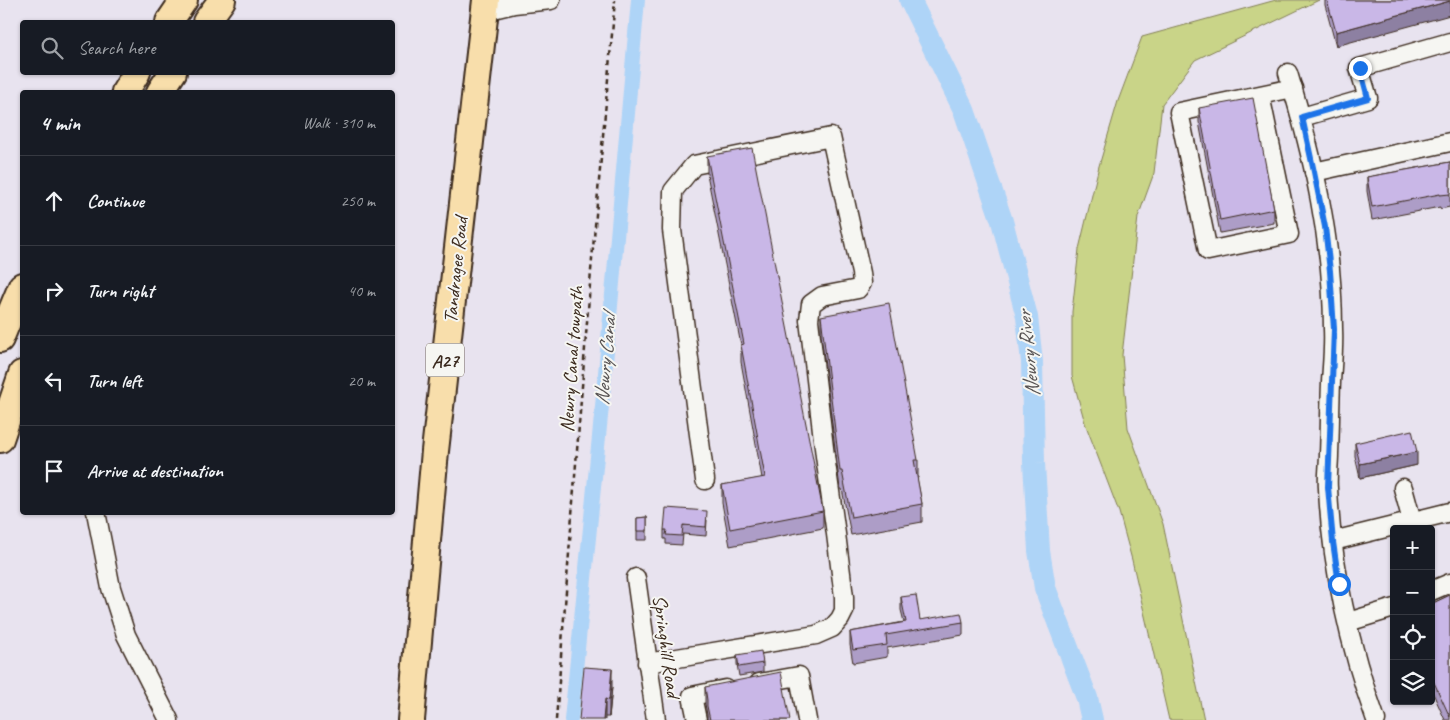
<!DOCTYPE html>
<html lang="en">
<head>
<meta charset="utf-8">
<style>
  :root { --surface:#171b24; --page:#242831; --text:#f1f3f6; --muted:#9ea1a6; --line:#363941 }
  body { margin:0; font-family:Caveat,sans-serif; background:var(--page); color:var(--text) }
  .controls { position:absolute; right:15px; bottom:15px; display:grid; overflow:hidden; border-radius:5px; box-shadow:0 1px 4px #0004 }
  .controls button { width:45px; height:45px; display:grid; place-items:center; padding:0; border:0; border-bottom:1px solid var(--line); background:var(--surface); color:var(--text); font:25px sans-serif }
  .stop { position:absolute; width:15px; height:15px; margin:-11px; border:4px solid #1a73e8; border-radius:50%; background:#fff }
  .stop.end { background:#1a73e8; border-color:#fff; box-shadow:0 1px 5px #0008 }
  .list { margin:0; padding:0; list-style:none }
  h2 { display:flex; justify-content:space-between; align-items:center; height:65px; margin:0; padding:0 20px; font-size:21px }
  h2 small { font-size:16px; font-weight:400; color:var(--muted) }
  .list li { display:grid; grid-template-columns:32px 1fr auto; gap:15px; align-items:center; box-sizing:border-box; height:90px; padding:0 20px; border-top:1px solid var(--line) }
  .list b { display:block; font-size:19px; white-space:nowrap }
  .list em { font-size:16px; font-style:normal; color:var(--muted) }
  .icon { flex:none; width:28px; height:28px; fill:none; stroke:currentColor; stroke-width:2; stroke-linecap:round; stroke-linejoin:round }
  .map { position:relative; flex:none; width:1450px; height:720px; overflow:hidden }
  .search { position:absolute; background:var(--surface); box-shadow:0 1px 4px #0004; left:20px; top:20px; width:375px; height:55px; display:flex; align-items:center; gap:12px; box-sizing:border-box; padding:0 18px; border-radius:5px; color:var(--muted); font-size:19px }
  .panel { position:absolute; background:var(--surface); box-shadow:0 1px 4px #0004; left:20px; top:90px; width:375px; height:425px; border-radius:5px }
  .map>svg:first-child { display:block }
  .green { fill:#c9d488; stroke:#827f53 }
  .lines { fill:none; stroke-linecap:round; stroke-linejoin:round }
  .canal { stroke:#aed4f7; stroke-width:14 }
  .river { stroke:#aed4f7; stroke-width:22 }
  .minor-casing { stroke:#3b2a1e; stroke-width:21 }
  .highway-casing { stroke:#3b2a1e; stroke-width:30 }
  .path { stroke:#3b2a1e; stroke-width:2.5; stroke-dasharray:5 4; stroke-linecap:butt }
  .minor { stroke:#f6f6f2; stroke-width:18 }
  .highway { stroke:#f8deab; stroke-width:26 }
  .wall { fill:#ad9dc7; stroke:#3b2a1e }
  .shaded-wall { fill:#8d80a2; stroke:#3b2a1e }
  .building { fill:#c9b7e7; stroke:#3b2a1e }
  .route { stroke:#1a73e8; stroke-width:6 }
  .labels { text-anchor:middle; stroke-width:4; stroke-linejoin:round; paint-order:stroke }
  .shield { fill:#f6f6f2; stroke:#73675e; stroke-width:1 }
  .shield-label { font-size:19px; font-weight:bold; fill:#3b2a1e }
  .street-label { font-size:20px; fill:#3b2a1e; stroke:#f6f6f2 }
  .water-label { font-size:21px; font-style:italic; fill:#585454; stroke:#f6f6f2 }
</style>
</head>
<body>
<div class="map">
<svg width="1450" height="720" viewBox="0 0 1450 720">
  <rect width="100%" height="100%" fill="#e8e3ef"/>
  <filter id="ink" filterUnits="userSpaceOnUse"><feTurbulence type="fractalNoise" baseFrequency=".02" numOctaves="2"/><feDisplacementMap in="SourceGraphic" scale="10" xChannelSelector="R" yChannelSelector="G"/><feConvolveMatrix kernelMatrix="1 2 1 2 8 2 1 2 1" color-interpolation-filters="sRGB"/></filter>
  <g filter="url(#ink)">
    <path class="green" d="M 1276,0 L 1319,0 L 1195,60 L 1162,104 L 1154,173 L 1138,217 L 1122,355 L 1128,428 L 1163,524 L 1204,720 L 1169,720 L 1132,560 L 1119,512 L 1085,423 L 1072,376 L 1072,312 L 1079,249 L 1099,166 L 1118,101 L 1142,37 Z"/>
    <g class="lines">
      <path class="canal" d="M 571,720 L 603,396 L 638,0"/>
      <path class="river" d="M 910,0 L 964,110 L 1002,221 L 1027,317 L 1032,362 L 1034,463 L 1039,551 L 1045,588 L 1087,698 L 1092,720"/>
      <defs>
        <g id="minor">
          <path d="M 485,11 L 514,4 L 551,0"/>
          <path d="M 1288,73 C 1313,156 1333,242 1333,329 C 1334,347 1332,365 1331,382 C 1330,406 1330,430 1329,454 C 1329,465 1327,477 1328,488 C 1331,564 1350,649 1376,720"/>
          <path d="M 1260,95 L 1289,234 L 1208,251 L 1179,112 L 1293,88"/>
          <path d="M 1302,117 L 1368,98 L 1359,68 L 1450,42"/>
          <path d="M 1314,172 L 1450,142"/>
          <path d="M 1403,488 L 1412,521"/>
          <path d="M 96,512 L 111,588 L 126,635 L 169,720"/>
          <path d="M 1333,541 L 1450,512"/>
          <path d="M 636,578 L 656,720"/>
          <path d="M 1431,591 L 1450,583"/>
          <path d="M 1348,622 L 1394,608"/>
          <path d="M 647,663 L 816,635 L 832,628 L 840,619 L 844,611 L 844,597 L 836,534 L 825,456 L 809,320 L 811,304 L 822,296 L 858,289 L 862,283 L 861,273 L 831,137 L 694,165 L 673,191 L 672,230 L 705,480"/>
          <path d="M 759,683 L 799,676 L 807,720"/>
          <path d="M 697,720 L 692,696 L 726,689"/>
        </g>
        <g id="highway">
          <path d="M 169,22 L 184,0"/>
          <path d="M 206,22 L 222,0"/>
          <path d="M 125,92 L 137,72"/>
          <path d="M 160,92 L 173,72"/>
          <path d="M 0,339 L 22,286"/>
          <path d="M 0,439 L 22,374"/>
          <path d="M 411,720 L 435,451 L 486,0"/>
        </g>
      </defs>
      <use href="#minor" class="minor-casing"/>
      <use href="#highway" class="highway-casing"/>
      <path class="path" d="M 556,720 L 591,271 L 615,0"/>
      <use href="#minor" class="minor"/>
      <use href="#highway" class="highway"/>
    </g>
    <g class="wall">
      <path d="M 1325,0 L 1450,0 L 1336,46 L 1325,5 Z"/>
      <path d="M 1199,108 L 1274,209 L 1274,223 L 1220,233 L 1199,122 Z"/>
      <path d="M 707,156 L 823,511 L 823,528 L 730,546 L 722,503 L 722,485 L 762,478 L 741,362 L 741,345 L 707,174 Z"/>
      <path d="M 1450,162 L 1450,207 L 1440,209 L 1440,207 L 1372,220 L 1367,191 L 1367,177 Z"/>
      <path d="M 821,316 L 918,460 L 918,478 L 917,478 L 922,504 L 922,522 L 851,535 L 842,489 L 840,489 L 821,334 Z"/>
      <path d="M 1355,443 L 1417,465 L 1360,478 L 1355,456 Z"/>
      <path d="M 647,517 L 647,540 L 637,540 L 637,518 Z"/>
      <path d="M 707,520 L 706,536 L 683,534 L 682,545 L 666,544 L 666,539 L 664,539 L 664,530 Z"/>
      <path d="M 1450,595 L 1450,720 L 1445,720 L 1431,689 L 1431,604 Z"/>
      <path d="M 901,597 L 920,620 L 963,622 L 963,635 L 887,648 L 887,657 L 853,663 L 850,645 L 850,632 L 904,622 L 901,610 Z"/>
      <path d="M 737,655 L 763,663 L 763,672 L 739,676 L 737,664 Z"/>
      <path d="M 612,687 L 609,717 L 605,717 L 579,720 Z"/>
      <path d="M 705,687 L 790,720 L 707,720 L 707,715 L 705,704 Z"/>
    </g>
    <g class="shaded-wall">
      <path d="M 1450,1 L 1450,15 L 1336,46 L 1336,32 Z"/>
      <path d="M 1417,452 L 1417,465 L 1360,478 L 1360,464 Z"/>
      <path d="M 612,669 L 612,687 L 609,717 L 609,700 Z"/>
      <path d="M 605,699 L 605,720 L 603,720 Z"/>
    </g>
    <g class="building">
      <path d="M 1327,0 L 1450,0 L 1450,1 L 1336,32 Z"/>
      <path d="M 1253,98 L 1274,209 L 1220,220 L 1199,108 Z"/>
      <path d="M 752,148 L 823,511 L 730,529 L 722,485 L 765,477 L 741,345 L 744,344 L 707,156 Z"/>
      <path d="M 1450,162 L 1450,194 L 1440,195 L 1440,194 L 1372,207 L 1367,177 Z"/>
      <path d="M 889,303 L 918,460 L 914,460 L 922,504 L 851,517 L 842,471 L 840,471 L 821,316 Z"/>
      <path d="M 1412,430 L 1417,452 L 1360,464 L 1355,443 Z"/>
      <path d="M 666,508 L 707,511 L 706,527 L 683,525 L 682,536 L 666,535 L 667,530 L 664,530 Z"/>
      <path d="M 647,517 L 647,531 L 637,531 L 637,518 Z"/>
      <path d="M 916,595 L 920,620 L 961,613 L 963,622 L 886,635 L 887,645 L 853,650 L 850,632 L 906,622 L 901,597 Z"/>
      <path d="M 1450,595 L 1450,717 L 1431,676 L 1431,604 Z"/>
      <path d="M 761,651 L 763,663 L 739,667 L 737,655 Z"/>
      <path d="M 584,667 L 612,669 L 609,700 L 605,699 L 603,720 L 579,720 Z"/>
      <path d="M 781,672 L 790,720 L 710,720 L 707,706 L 707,700 L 705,687 Z"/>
    </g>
  </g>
  <g class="lines" filter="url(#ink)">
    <path class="route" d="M 1339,584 L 1333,542 L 1328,487 L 1334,329 L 1330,271 L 1325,227 L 1314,172 L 1302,117 L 1368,98 L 1360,68"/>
  </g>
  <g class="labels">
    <rect class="shield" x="426" y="343.5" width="38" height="33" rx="4"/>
    <g class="shield-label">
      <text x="445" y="367">A27</text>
    </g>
    <g class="street-label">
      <text transform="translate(455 270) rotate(-84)" y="7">Tandragee Road</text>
      <text transform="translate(571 359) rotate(-86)" y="7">Newry Canal towpath</text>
      <text transform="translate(667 646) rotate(82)" y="7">Springhill Road</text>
    </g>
    <g class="water-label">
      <text transform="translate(1028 354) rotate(-96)" y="7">Newry River</text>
      <text transform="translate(605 360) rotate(-85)" y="7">Newry Canal</text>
    </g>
  </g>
</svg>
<div class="controls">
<button>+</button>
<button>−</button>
<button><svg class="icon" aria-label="locate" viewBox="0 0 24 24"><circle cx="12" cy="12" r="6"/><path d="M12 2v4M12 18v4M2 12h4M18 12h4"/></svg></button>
<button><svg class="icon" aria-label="layers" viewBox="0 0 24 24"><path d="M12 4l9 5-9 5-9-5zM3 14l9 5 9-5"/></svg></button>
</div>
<div class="stop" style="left:1339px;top:584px"></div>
<div class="stop end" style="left:1360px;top:68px"></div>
<div class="search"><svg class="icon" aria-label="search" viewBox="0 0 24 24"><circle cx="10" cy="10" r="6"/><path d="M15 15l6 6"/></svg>Search here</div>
<section class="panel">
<h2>4 min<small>Walk · 310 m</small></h2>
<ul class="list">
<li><svg class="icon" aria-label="ahead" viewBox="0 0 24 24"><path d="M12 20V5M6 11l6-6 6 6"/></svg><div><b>Continue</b></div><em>250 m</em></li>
<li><svg class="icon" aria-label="right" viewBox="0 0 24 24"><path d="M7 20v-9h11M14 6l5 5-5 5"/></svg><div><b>Turn right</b></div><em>40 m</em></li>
<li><svg class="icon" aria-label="left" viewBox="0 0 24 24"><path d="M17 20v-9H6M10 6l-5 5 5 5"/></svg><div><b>Turn left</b></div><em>20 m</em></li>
<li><svg class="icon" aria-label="arrive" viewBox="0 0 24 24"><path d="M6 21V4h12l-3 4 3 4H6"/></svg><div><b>Arrive at destination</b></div></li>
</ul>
</section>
</div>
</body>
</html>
